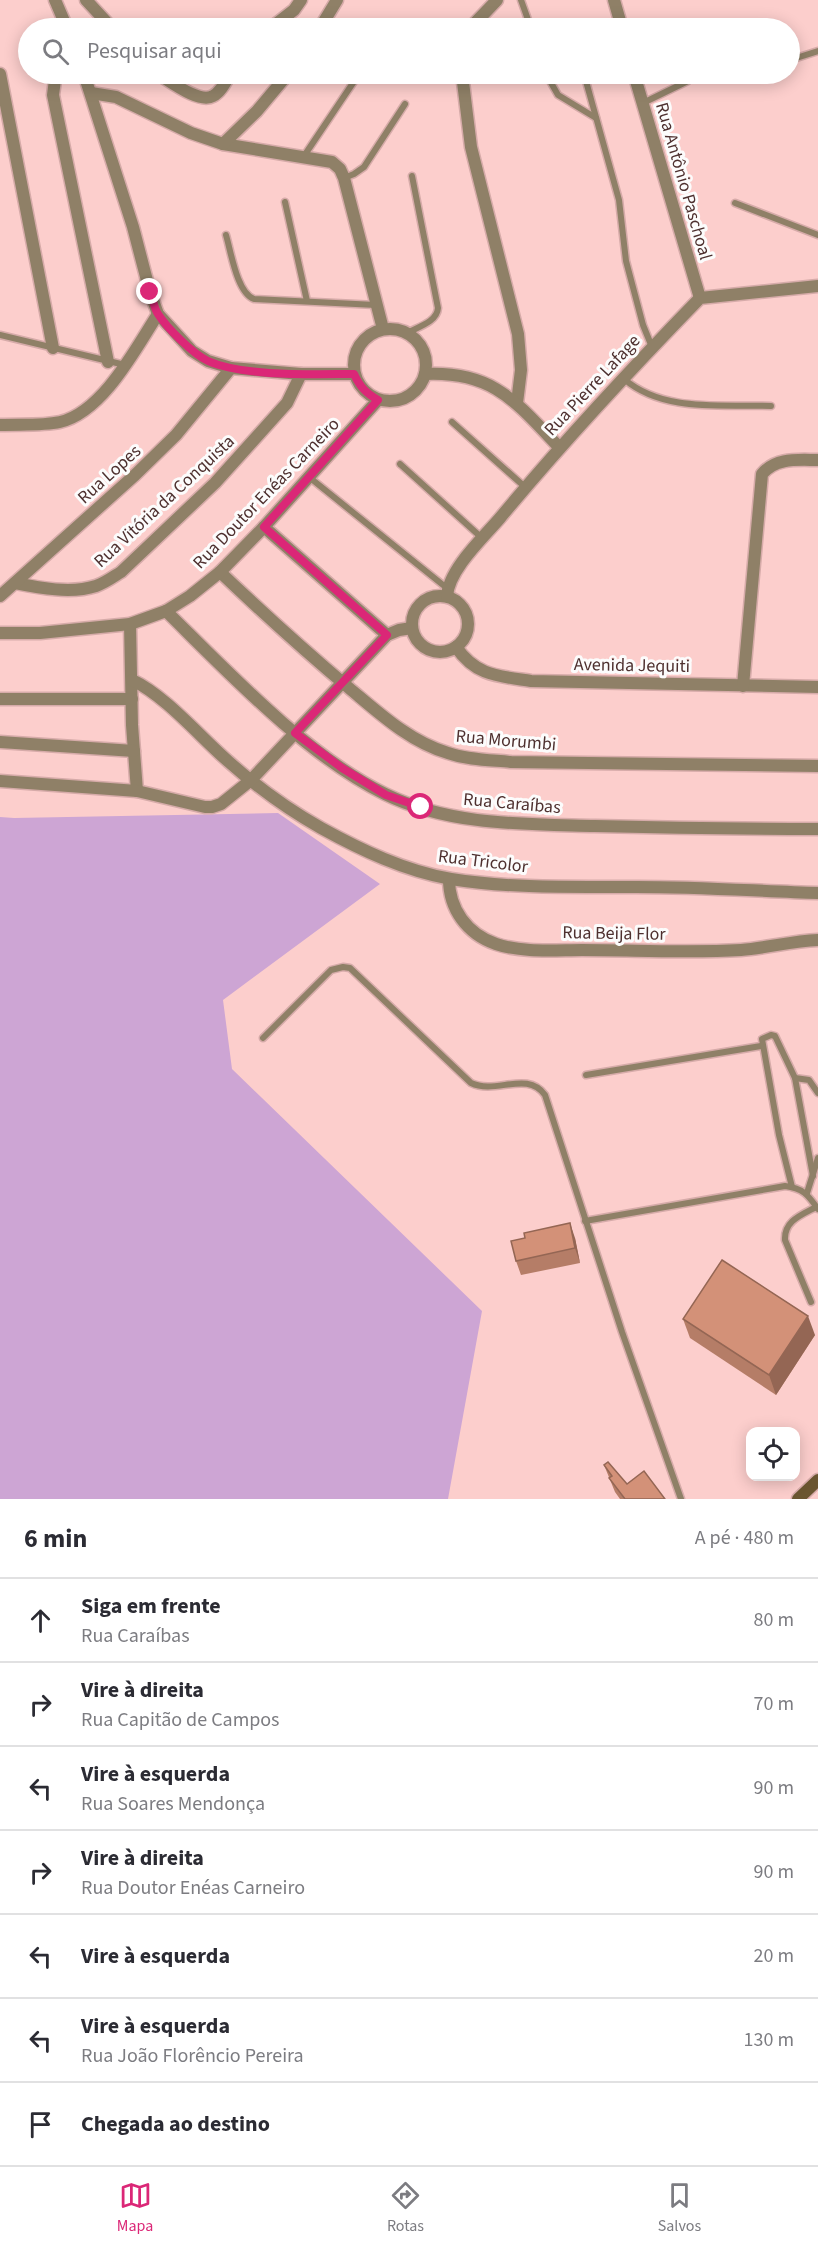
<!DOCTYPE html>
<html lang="pt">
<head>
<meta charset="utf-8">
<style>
  :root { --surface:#fff; --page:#f2f2f3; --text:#2b2b33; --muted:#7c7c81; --line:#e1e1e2; --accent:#db2777 }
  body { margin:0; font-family:"Source Sans 3",sans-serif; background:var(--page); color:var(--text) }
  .controls { position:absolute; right:18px; bottom:18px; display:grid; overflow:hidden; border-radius:12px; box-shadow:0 3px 15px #0003 }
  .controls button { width:54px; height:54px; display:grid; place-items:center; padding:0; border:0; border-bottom:2px solid var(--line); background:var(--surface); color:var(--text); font:30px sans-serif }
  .stop { position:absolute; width:18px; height:18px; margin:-14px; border:4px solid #db2777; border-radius:50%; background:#fff }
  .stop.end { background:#db2777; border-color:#fff; box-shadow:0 2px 6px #0008 }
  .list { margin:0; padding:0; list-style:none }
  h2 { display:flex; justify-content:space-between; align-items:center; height:78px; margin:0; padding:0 24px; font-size:26px }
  h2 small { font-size:20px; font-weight:400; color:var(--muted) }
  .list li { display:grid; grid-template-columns:39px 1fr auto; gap:18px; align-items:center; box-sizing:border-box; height:84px; padding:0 24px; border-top:2px solid var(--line) }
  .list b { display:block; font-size:22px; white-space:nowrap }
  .list p { margin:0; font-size:20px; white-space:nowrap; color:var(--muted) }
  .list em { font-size:20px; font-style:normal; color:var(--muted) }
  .icon { flex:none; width:33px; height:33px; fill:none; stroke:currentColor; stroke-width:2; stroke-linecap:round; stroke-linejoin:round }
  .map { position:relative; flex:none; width:818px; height:1499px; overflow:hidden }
  .search { position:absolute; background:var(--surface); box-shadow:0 3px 15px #0003; left:18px; right:18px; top:18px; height:66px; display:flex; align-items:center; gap:15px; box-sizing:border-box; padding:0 21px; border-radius:33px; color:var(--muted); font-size:22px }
  .sheet { height:666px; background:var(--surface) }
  nav { display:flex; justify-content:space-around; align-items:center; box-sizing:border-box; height:84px; border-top:2px solid var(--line); background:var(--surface); font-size:16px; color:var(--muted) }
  nav a { display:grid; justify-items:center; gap:3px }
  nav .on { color:var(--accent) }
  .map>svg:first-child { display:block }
  .green { fill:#cda5d4 }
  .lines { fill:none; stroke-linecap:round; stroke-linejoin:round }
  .service-casing { stroke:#d6aba9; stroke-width:9 }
  .minor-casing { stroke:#d6aba9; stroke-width:15 }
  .secondary-casing { stroke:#d6aba9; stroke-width:15 }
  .service { stroke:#8f8067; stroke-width:6 }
  .minor { stroke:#8f8067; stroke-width:12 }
  .secondary { stroke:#6a5530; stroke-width:12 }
  .wall { fill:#b57d67 }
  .shaded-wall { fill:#946654 }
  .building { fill:#d39178; stroke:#946654; stroke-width:1.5 }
  .route { stroke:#db2777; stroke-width:8 }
  .labels { text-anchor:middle; stroke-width:6; stroke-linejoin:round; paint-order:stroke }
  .street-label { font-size:18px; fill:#4e302f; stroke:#fcfcfc }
</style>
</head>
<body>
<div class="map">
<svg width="818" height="1499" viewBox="0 0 818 1499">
  <rect width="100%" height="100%" fill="#fccecc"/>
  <path class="green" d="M 278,813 L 380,884 L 223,1000 L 232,1069 L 482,1311 L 448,1499 L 0,1499 L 0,817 L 14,818 Z"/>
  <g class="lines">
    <defs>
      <g id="service">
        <path d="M 521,0 L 531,28"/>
        <path d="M 571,26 L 571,28"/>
        <path d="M 790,60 L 818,51"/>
        <path d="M 546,74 L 558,95 L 596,118"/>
        <path d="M 584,74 L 619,200 L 626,261 L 643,325 L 652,347"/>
        <path d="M 643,103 L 688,81 L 693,74"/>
        <path d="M 304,156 L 359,74"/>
        <path d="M 344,178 L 354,174 L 364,167 L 405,104"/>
        <path d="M 285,202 L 307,301"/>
        <path d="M 735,203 L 818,235"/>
        <path d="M 226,235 C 231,252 237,293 254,299 L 376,305"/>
        <path d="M 407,333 C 418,327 437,322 438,308 L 412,176"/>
        <path d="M 0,335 L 125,365"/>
        <path d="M 624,379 C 664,413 722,404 771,406"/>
        <path d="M 452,422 L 525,487"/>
        <path d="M 400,464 L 482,538"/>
        <path d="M 309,477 L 448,589"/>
        <path d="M 263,1038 L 331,970 L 343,967 L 350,968 L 471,1083 C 496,1095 527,1070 545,1095 L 622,1332 L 681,1499"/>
        <path d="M 586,1075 L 761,1046"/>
        <path d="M 795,1078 L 813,1176"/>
        <path d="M 792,1187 L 779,1135 L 762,1039 L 771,1035 L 775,1036 L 795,1078 L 809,1080 L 818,1093"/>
        <path d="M 807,1193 L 818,1158"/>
        <path d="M 585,1221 L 785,1186 C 803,1188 808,1195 818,1209"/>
        <path d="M 811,1302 L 785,1240 C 784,1221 801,1215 816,1207"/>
      </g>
      <g id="minor">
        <path d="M 55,0 L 67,28"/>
        <path d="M 86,0 L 112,28"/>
        <path d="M 614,0 L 622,28"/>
        <path d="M 271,28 L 294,10 L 301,0"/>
        <path d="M 320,28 L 337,0"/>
        <path d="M 472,28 L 475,23 L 497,0"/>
        <path d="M 0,74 L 53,348"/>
        <path d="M 58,74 L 55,80 L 53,95 L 108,362"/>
        <path d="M 84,74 L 133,227 L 150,292 L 158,314 L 192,351 L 208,361 L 231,368 L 301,374 L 354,374"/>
        <path d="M 158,74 C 170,81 199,104 213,96 C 221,92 226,81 230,74"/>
        <path d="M 462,74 L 471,147 L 518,334 L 521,370 L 517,403"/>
        <path d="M 634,74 L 700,298"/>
        <path d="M 91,93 L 116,97 L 191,133 L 223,144 L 332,162 L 340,169 L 344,178 L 383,329"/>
        <path d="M 223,144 L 257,111 L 288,74"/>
        <circle cx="390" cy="365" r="36"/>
        <path d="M 425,374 C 493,371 515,401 559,447"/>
        <path d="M 0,425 C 20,424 41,426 60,422 C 103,412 136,348 158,314"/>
        <path d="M 264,527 L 387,635"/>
        <path d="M 220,572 C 262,612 305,651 349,688 C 379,713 410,742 448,753 C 468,760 490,760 511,762 L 818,766"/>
        <path d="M 15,583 C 40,588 71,594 96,586 C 105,583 113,577 121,572 L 215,483 L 287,403 L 301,374"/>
        <circle cx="440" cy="624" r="28"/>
        <path d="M 0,596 L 135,475 L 176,435 L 231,368"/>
        <path d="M 447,596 C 449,569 483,538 500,518 C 563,442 631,369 700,298 L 818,286"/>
        <path d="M 166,611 C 229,673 307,756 385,794 C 450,826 525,824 595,826 C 669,828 744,829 818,829"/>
        <path d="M 130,624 L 132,725 L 137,791"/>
        <path d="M 0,633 L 40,633 L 130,624 L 166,611 L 190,596 L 220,572 L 264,527 L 378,400"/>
        <path d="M 456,647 C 476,676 498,676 531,681 L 818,687"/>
        <path d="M 132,680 C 166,696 200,737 229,762 C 256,786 289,810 321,828 C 361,850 405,871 451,879 C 508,888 566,887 623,887 C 688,886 753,891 818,893"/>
        <path d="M 743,686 L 762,474 C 776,457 798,460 818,460"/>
        <path d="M 0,699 L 132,699"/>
        <path d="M 0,742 L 134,751"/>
        <path d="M 0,781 L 137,791 L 205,807 L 212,807 L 221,804 L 251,780 L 387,635 L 399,630 L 412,628"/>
        <path d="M 449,879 C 449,909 467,934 496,944 C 522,953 555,950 582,950 C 635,950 688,953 741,950 C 767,948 792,941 818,940"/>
      </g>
      <path id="secondary" d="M 798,1499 L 818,1480"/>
    </defs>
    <use href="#service" class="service-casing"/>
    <use href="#minor" class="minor-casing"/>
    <use href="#secondary" class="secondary-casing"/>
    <use href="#service" class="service"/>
    <use href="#minor" class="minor"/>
    <use href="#secondary" class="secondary"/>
  </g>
  <g class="wall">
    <path d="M 575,1238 L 580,1263 L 521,1275 L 516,1261 Z"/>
    <path d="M 683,1319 L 815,1335 L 776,1395 L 690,1338 Z"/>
    <path d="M 604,1465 L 627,1484 L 665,1499 L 620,1499 L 615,1492 Z"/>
  </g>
  <g class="shaded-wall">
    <path d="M 570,1223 L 575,1238 L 580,1263 L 575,1248 Z"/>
    <path d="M 808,1316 L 815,1335 L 776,1395 L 769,1375 Z"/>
  </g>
  <g class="building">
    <path d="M 570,1223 L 575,1248 L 516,1261 L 511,1241 L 525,1238 L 524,1233 Z"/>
    <path d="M 722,1260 L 808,1316 L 769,1375 L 683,1319 Z"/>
    <path d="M 608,1462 L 627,1484 L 644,1471 L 665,1499 L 625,1499 L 609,1478 L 612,1476 L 604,1465 Z"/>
  </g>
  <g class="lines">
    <path class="route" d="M 150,292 C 153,299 154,308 158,314 C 167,328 193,354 208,361 C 244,377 314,374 354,374 C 360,387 366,393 378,400 L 264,527 L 387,635 L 295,733 L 342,768 L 386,795 L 421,807"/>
  </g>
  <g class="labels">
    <g class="street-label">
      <text transform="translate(684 181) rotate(74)" y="6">Rua Antônio Paschoal</text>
      <text transform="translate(592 385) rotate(-47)" y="6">Rua Pierre Lafage</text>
      <text transform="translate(109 474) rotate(-42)" y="6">Rua Lopes</text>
      <text transform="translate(266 493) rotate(-46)" y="6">Rua Doutor Enéas Carneiro</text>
      <text transform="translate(164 501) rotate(-43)" y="6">Rua Vitória da Conquista</text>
      <text transform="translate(632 665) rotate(1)" y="6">Avenida Jequiti</text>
      <text transform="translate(506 740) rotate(5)" y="6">Rua Morumbi</text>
      <text transform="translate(512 803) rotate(5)" y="6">Rua Caraíbas</text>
      <text transform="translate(483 861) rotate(7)" y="6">Rua Tricolor</text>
      <text transform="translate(614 933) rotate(1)" y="6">Rua Beija Flor</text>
    </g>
  </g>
</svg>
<div class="controls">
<button><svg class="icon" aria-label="locate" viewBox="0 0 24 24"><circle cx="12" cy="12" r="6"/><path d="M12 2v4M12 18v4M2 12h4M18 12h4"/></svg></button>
</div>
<div class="stop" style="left:421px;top:807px"></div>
<div class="stop end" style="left:150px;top:292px"></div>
<div class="search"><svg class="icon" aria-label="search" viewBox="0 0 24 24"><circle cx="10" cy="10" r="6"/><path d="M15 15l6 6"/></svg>Pesquisar aqui</div>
</div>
<section class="sheet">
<h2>6 min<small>A pé · 480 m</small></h2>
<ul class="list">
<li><svg class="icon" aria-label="ahead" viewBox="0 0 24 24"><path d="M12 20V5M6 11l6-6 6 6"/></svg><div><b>Siga em frente</b><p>Rua Caraíbas</p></div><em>80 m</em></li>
<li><svg class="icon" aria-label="right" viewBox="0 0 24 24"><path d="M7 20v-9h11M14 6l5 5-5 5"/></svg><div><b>Vire à direita</b><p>Rua Capitão de Campos</p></div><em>70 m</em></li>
<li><svg class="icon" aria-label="left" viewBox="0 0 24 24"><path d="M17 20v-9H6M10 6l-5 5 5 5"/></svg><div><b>Vire à esquerda</b><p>Rua Soares Mendonça</p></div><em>90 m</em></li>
<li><svg class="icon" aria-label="right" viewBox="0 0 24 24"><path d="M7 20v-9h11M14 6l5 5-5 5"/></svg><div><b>Vire à direita</b><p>Rua Doutor Enéas Carneiro</p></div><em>90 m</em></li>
<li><svg class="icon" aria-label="left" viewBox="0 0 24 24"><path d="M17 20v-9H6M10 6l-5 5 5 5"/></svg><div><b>Vire à esquerda</b></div><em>20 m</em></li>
<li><svg class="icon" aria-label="left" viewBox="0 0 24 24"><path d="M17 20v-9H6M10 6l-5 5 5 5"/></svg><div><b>Vire à esquerda</b><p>Rua João Florêncio Pereira</p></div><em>130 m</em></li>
<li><svg class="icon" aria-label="arrive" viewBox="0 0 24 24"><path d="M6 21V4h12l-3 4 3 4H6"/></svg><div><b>Chegada ao destino</b></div></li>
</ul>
</section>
<nav>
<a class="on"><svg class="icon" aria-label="map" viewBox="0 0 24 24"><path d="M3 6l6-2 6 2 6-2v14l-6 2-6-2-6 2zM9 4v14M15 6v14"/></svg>Mapa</a>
<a><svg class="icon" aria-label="directions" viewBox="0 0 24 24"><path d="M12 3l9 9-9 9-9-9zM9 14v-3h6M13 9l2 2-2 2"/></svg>Rotas</a>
<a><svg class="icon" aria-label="saved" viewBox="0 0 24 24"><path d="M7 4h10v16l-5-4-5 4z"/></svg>Salvos</a>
</nav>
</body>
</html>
